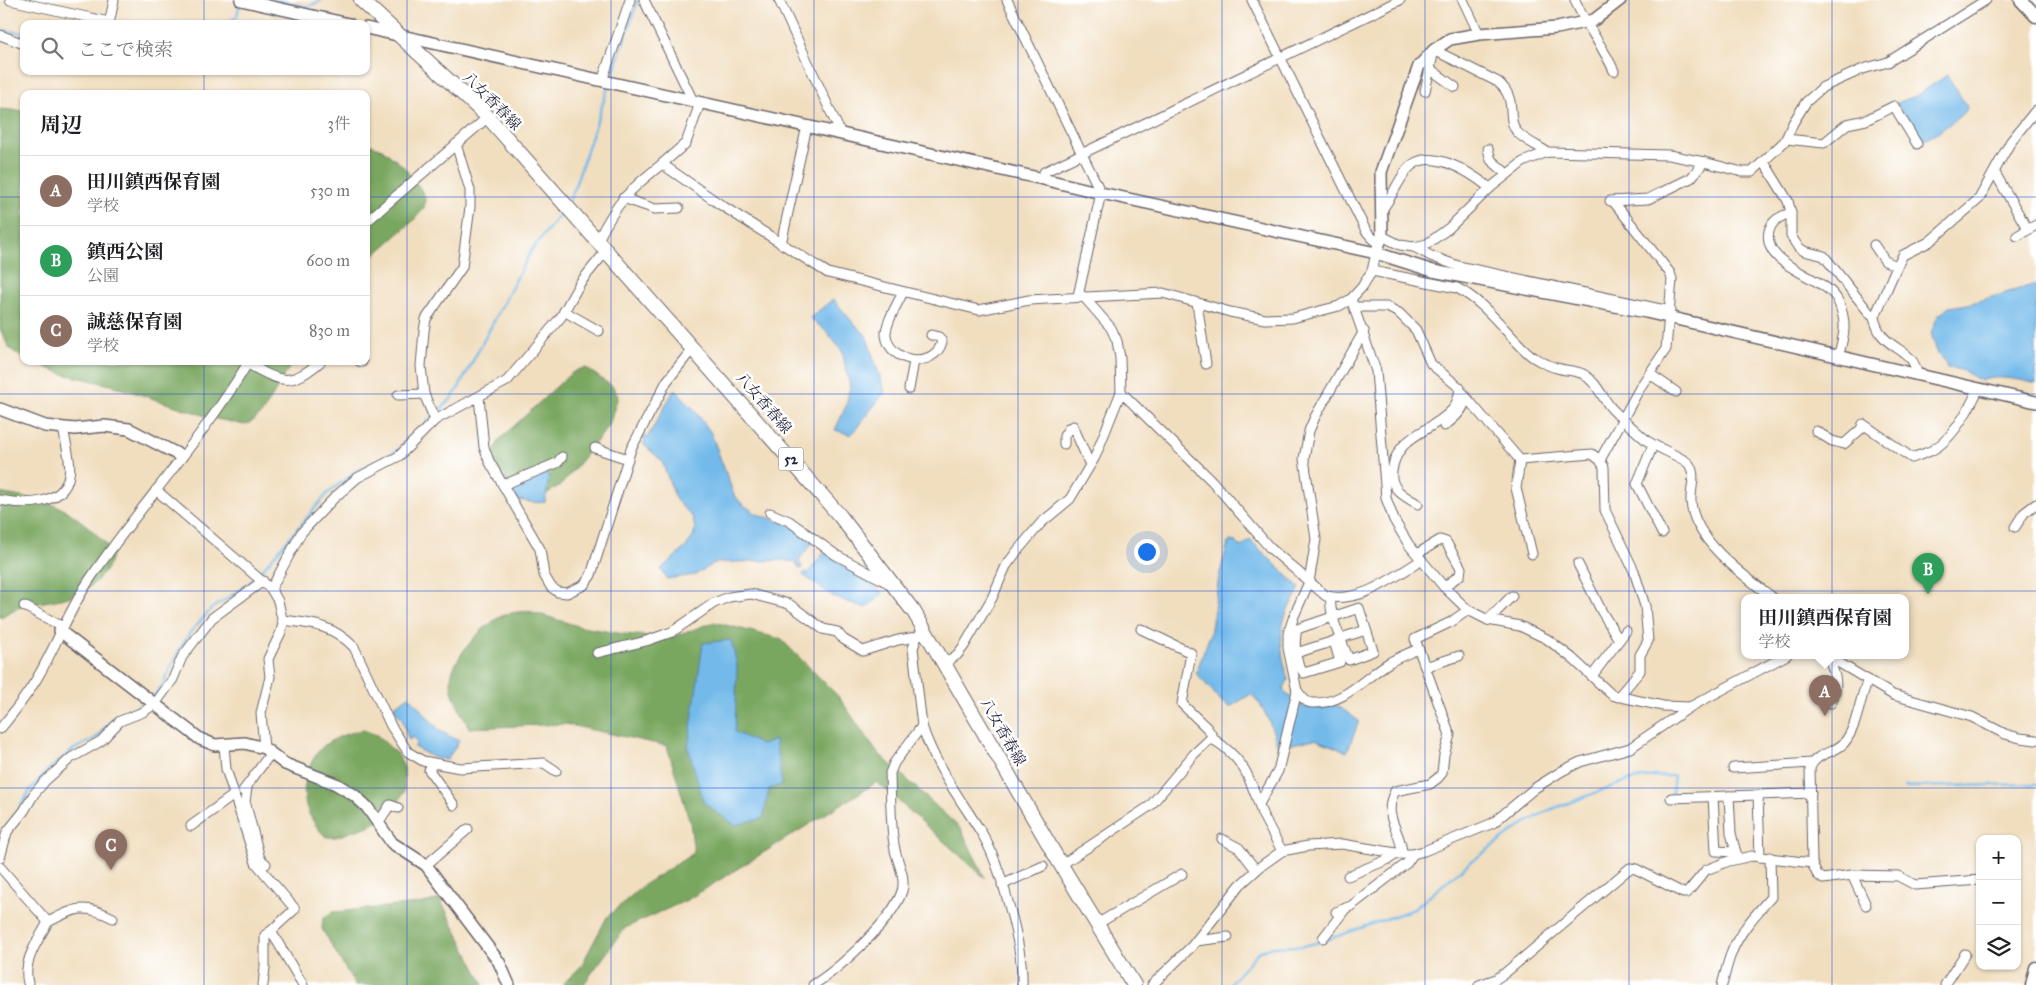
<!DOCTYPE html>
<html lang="ja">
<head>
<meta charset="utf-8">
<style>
  :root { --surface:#fff; --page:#f2f2f2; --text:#202124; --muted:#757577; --line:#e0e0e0; --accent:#b45309 }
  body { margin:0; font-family:"IM FELL Great Primer","Noto Serif JP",serif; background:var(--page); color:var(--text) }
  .controls { position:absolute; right:15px; bottom:15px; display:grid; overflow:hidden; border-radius:10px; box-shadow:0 1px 4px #0004 }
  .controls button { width:45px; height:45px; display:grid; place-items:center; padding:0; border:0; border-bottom:1px solid var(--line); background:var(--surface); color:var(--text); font:25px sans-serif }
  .you { position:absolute; left:1146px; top:551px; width:18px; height:18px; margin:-12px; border:4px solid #fff; border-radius:50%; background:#1a73e8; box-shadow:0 0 0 8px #1a73e833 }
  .badge { display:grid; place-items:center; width:32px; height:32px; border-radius:50%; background:var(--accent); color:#fff; font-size:16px; font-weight:700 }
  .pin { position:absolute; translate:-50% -41px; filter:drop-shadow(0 1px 2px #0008) }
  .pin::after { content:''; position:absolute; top:26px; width:18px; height:15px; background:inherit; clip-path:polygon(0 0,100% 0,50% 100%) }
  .popup { position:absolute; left:1741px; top:594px; width:168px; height:65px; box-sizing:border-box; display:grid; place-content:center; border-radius:10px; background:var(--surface); filter:drop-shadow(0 1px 4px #0005); font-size:16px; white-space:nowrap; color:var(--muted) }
  .popup b { font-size:19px; color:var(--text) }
  .popup::after { content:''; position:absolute; left:50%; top:100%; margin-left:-10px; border:10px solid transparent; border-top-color:var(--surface) }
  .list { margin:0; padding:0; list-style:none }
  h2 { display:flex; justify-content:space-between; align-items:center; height:65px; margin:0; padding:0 20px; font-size:21px }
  h2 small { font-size:16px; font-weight:400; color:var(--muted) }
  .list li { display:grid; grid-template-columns:32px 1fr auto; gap:15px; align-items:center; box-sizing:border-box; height:70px; padding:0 20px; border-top:1px solid var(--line) }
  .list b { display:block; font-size:19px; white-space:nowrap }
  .list p { margin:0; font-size:16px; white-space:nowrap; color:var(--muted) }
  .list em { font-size:16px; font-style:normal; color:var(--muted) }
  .icon { flex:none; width:28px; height:28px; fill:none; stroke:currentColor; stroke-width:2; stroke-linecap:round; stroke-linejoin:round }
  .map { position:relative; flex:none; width:2036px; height:985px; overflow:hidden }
  .search { position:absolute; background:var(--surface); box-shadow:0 1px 4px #0004; left:20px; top:20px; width:350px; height:55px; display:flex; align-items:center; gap:12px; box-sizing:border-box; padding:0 18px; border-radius:10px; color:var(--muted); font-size:19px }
  .panel { position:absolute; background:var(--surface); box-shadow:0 1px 4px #0004; left:20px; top:90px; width:350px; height:275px; border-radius:10px }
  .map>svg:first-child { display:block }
  .forest { fill:#7aa760; stroke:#4e644e }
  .water { fill:#73baea; stroke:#4a6e92 }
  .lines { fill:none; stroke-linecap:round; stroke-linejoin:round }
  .stream { stroke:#73baea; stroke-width:2.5 }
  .minor-casing { stroke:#6a6469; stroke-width:11 }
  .tertiary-casing { stroke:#6a6469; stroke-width:14 }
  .secondary-casing { stroke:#6a6469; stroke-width:15 }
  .primary-casing { stroke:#6a6469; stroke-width:16 }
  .minor { stroke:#fff; stroke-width:9 }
  .tertiary { stroke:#fff; stroke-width:11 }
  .secondary { stroke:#fff; stroke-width:12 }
  .primary { stroke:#fff; stroke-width:14 }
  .grid { fill:none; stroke:#1d4ed8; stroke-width:1; stroke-opacity:0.55 }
  .labels { text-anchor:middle; stroke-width:5; stroke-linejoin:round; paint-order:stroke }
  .shield { fill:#fff; stroke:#646476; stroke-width:1 }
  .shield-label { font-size:14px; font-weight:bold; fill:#22223b }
  .street-label { font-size:15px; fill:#22223b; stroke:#fff }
</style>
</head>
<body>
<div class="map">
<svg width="2036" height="985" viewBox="0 0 2036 985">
  <rect width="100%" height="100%" fill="#fff"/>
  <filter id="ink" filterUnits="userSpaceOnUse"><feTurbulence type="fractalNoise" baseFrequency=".02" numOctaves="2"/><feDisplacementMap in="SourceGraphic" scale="10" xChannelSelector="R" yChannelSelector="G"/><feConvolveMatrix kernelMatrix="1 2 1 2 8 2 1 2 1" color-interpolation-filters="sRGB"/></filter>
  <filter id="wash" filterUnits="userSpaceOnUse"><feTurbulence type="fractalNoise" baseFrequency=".0096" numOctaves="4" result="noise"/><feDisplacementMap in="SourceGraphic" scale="20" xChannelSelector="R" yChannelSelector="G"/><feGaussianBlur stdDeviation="1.12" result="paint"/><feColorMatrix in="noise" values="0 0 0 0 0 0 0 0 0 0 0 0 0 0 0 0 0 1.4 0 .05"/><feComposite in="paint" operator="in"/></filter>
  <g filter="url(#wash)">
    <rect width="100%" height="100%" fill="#f1debf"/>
    <g class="forest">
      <path d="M 0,109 L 24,111 L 24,359 L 9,348 L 0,329 Z"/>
      <path d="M 366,143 L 382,149 L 403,166 L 420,188 L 425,198 L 424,208 L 413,221 L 366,262 Z"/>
      <path d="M 31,361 L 293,361 L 263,412 L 253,421 L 245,425 L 212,418 L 111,385 L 63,374 Z"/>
      <path d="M 586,368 L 613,387 L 618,396 L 609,426 L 562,484 L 537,500 C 506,489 507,485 491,459 L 499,440 L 570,374 L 580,369 Z"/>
      <path d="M 0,493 C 18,497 45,500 61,508 C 80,518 99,535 112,551 C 112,561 108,568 102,575 C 72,611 33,593 0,618 Z"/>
      <path d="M 529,611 L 581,627 L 624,634 L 670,638 L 714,622 L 781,639 L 838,696 L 876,751 L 961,829 L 985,878 L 877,782 L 689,899 L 625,928 L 583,985 L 562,985 L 581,966 L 607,917 L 645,884 L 694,853 L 690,822 L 667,746 L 565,724 L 469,728 C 462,714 451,697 451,681 C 450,660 484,624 502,616 C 510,612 520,612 529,611 Z"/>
      <path d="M 363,730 L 377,735 L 399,756 L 404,768 L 404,792 L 396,806 L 372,825 L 336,837 L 326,837 C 317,829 306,812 305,800 C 302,781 311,755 326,744 C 336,737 351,732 363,730 Z"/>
      <path d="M 440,899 L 484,985 L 355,985 L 322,929 C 322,919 324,916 333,912 L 418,904 Z"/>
    </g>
    <g class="water">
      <path d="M 1947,75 L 1967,107 L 1965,112 L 1939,132 L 1921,142 L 1896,103 L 1916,96 Z"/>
      <path d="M 2036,284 L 2036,384 C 2023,380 1993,374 1982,381 C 1966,374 1967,369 1947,368 L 1945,361 L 1938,354 L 1931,333 L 1938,316 L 1949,307 L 1968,304 Z"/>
      <path d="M 833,299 L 856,326 L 866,335 L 885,392 L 851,435 L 835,430 L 846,406 L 850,386 L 842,351 L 827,332 L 810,318 Z"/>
      <path d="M 675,389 L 693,408 L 711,433 L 734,495 L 742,504 L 757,514 L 793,526 L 813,542 L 799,560 L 802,568 L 800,569 L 795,562 L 783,560 L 714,563 L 695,575 L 667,579 L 661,569 L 685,548 L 693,537 L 695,529 L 693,518 L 676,500 L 662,461 L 643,444 L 645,441 L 643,439 L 644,436 L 647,438 Z"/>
      <path d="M 546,473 L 549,477 L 545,502 C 532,504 529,501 517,500 L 510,486 Z"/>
      <path d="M 1250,540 L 1300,588 C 1295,598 1287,609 1284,620 C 1278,640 1283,661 1288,680 L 1283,690 L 1305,708 L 1335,704 L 1359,721 L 1347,752 L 1315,739 L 1278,747 C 1272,728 1266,708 1251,694 L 1230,707 L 1222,702 L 1196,673 L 1210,635 L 1219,577 L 1228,543 L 1230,541 L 1236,542 L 1241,547 Z"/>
      <path d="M 824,552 L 883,593 L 866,608 L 834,597 L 803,575 L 805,572 L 808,573 Z"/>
      <path d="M 731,640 L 737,664 L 735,732 L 762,745 L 775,740 L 782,784 L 769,789 L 763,818 L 735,825 L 704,803 L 688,748 L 703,643 Z"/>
      <path d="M 409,696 L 440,731 L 459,741 L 447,760 L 432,757 L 414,747 L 417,743 L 413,737 L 409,740 L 408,738 L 402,719 L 393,707 Z"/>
    </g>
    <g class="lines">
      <g class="stream">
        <path d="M 276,0 L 308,7 L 322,0"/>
        <path d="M 227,24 L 237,16 L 240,3"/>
        <path d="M 0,30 L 24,33"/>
        <path d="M 611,79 L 638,0"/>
        <path d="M 568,202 L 572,195 L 609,85"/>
        <path d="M 152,698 L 162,686 L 178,652 L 189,634 L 211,609 L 247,585 L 260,572 L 328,493 L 353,473 L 398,450 L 451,399 L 457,391 L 531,251 L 564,209"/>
        <path d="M 1905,787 L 2036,784"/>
        <path d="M 12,820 L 31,789 L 47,771 L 74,749 L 96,738 L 114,717 L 148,702"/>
        <path d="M 0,840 L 3,832"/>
        <path d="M 1229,985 L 1258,952 L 1272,947 L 1303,946 L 1324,941 L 1414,909 L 1469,863 L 1524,824 L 1547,811 L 1627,781 L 1653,776 L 1674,776 L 1672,793"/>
      </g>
    </g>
  </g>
  <g filter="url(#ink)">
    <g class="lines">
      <defs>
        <g id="minor">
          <path d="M 10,0 L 109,22"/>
          <path d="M 644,0 L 693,101"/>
          <path d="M 779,0 L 841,134"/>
          <path d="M 1007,0 L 1101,193 L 1078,296"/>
          <path d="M 1252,0 L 1366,231 L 1378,244"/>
          <path d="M 1463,0 L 1479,34"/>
          <path d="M 1575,0 C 1585,25 1603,46 1614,71"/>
          <path d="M 109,24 L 114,0"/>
          <path d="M 0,35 L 24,44"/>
          <path d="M 1430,69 L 1455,87"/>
          <path d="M 602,81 L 630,0"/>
          <path d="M 1425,91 L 1434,50 L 1498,82 C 1519,100 1505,117 1517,132 C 1524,140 1538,146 1547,152"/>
          <path d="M 1786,139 L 1824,143 L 1847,124 L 1866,120 L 1894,106 L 1917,144"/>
          <path d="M 1488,149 L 1491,160 L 1507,174"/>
          <path d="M 1764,162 L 1788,201 L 1791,213 L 1791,236 L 1798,247 L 1804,251 L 1824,256 L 1871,315 L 1876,314 L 1897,266 L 1903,255 L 1929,242 L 1979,199 L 2011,141 L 2036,110"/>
          <path d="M 662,164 L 686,143 L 700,103"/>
          <path d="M 1995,173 L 2028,230"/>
          <path d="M 1043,179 L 1044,172 L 1400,0"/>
          <path d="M 623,198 L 655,209 L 679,208"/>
          <path d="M 1610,201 L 1648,199 L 1691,178 L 1704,162"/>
          <path d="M 1381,211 C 1391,199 1397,183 1406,171 C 1427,143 1471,173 1490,188"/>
          <path d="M 1791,213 C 1781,216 1772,220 1769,231 C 1761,268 1826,275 1838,301 C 1848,323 1844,336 1838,357"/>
          <path d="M 366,222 L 488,117"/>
          <path d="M 1382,236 L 1400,245 L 1414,247 L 1427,244 L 1449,228 L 1490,188 L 1523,162 L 1547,152 L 1669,155 L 1704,162 L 1742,172 L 1752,172 L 1785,141 L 1793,123 L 1806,102 L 1823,87 L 1863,69 L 1888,62 L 1986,0"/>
          <path d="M 2017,236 L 2036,225"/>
          <path d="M 598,240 C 617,202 629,190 662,164 L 721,205 L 828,273 L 979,310 L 1029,300 L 1163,293 L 1230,312 L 1265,319 L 1293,318 L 1339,306 L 1351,299 L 1362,287 L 1372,271 L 1376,253"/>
          <path d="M 781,244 L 807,126"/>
          <path d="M 1874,245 L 1885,261 L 1897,266"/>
          <path d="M 1414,247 L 1431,256 L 1458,266 L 1670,311"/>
          <path d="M 1372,271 L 1457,288 C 1486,303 1504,331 1527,352 C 1534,359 1549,366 1557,368 C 1566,371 1575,370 1583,374 C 1597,382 1602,398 1612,409 C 1623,420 1635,430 1646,440 C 1656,448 1683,457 1689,464 C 1697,476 1690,489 1691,501 C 1693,540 1744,576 1772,597"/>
          <path d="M 903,292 C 898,303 885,324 886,335 C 889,363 934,370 942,342 L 939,337 L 931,335"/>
          <path d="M 1351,299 L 1376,371 L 1386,498 L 1394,520 L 1409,545 L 1444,587 L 1468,610 L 1488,620 L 1520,626 L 1547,639 L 1572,658 L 1612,695 L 1663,706 L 1690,707"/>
          <path d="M 1197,303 L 1206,364"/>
          <path d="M 1354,307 L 1387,307 L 1399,313 L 1416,330 L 1431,364 L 1460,388 C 1459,396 1457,404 1452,410 C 1431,433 1397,434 1392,471 C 1389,489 1405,497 1418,504"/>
          <path d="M 564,311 L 599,331"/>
          <path d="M 1873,315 C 1875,321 1877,329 1881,334 C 1893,351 1915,351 1917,375"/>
          <path d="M 359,361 L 362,362"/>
          <path d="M 248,364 C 281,382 290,388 321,361"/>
          <path d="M 1650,374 L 1676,392"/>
          <path d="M 909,389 L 914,361"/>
          <path d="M 1121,392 L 1212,481 L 1270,548 L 1326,596 C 1361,604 1393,577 1422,560"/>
          <path d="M 398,395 L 424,394"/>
          <path d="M 1465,396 L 1520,460 L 1592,454 L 1600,460 L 1604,467 L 1605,510 L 1634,571 L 1645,606 L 1648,641 L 1640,655 L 1640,671 L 1618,697"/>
          <path d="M 479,397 L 484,447 L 489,461 L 540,549 L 544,575 L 551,587 L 558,592 L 567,593 L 584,585 L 591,575 L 631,449 L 667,381 L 693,348"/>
          <path d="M 435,420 L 424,394 L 421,366 L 424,331 L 426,319 L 462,267 L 470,207 L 470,190 L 456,144"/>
          <path d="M 1444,426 C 1454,419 1470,406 1463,393"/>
          <path d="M 1816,431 L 1832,441 L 1844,444 L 1861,429 L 1863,424 L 1912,458 C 1919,455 1928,453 1934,449 C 1953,438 1969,409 1978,390"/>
          <path d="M 1064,444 L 1064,436 L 1069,428 L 1073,426 L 1090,465"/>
          <path d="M 1653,445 L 1637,484 L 1662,533"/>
          <path d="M 595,448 L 628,459"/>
          <path d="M 1520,460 L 1516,488 L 1532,554"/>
          <path d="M 1600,460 L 1641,386 L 1666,349 L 1672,279 L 1670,273 L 1613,201"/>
          <path d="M 503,485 L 557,463 L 562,457"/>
          <path d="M 156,490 L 271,589 L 278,601 L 283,623 L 281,632 L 268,659 L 270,677 L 261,713 L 264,748"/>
          <path d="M 0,500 C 24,505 64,506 69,475 C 72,463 65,441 63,428"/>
          <path d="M 770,513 L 789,521 L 836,555 L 890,584"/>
          <path d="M 2015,527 L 2024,513 L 2036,504"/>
          <path d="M 1417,554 L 1440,540 L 1446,542 L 1461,568 L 1460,575 L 1444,587"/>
          <path d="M 1578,564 L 1602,612 L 1619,640"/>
          <path d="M 271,589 L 301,533 L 335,497 L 357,478 L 399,456 L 435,420 L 507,381 L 561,317 L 580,283 L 606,251"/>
          <path d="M 24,606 L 63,627"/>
          <path d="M 282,620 C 313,624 331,624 354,647 L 391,726 L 408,752 L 423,761 L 460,768 L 544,763 L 556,771"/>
          <path d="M 1488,620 L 1512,596"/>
          <path d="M 1141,629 L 1191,653 L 1182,704 L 1207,728 L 1215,740"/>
          <path d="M 1341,638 L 1366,630"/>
          <path d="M 597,653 L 646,641 L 672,632 L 714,603 L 729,597 L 751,594 L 789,604 L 823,629 L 837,632 L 843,639 L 863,651 L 898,640 L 917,637"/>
          <path d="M 1296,653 L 1334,641 L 1340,662 L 1304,673 C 1294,662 1294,643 1297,629 L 1359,608 L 1373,651 L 1349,660 C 1343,643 1328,615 1331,597"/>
          <path d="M 1826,655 L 1893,695 L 1972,717 L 2005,734 L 2020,738 L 2036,740"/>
          <path d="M 1829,657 C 1835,676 1840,684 1831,703"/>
          <path d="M 945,663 L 957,655 L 964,646 L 992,598 L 1006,566 L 1018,550 L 1041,523 L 1070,499 L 1095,457 L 1121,392 L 1120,358 L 1117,341 L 1111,328 L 1083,296"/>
          <path d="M 1425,667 L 1459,656"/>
          <path d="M 1592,676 L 1626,631"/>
          <path d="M 1868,680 C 1859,699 1858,726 1844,743 C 1834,754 1816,752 1810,768 L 1812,863 L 1817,874 L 1823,879 L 1852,875 L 1898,876 L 1915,885 L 1980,880"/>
          <path d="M 1297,691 C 1301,695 1305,703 1312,703 C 1344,705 1365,677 1390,662 C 1399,657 1409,653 1418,649"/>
          <path d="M 922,726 C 935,766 959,797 981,832 C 1000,862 1024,950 1022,985"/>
          <path d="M 0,729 C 15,711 29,693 40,673 C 58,641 71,606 92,576 C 142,503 204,437 249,361"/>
          <path d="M 224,745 L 226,769 L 256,863 L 295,909 L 271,931 L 303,985"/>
          <path d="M 433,764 L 429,770 L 454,805"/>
          <path d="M 1733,768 L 1812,763"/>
          <path d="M 247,788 L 245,801 L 260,859 L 266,864"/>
          <path d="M 243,791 L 271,753"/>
          <path d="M 1758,795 L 1760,857"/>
          <path d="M 1729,796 L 1731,833 L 1737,857"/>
          <path d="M 1713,797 L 1716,851 L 1736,852"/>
          <path d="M 1671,798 L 1811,793"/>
          <path d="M 378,823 L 390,805 L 398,808"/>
          <path d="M 191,826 L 234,795"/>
          <path d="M 1222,839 L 1239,848 L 1256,870"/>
          <path d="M 1282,851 L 1262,814 L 1259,804 L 1278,771 L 1297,691 L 1288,648 L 1288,634 L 1294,616 L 1309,582 L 1316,539 L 1304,459 L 1309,431 L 1315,417 L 1364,331"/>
          <path d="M 1402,854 C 1402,830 1381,818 1395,791 L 1430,784 L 1438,778 L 1442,773 L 1444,755 L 1450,735 L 1415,639 L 1451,622 L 1468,610"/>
          <path d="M 0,858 L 7,832 L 24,811 L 34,794 L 45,781 L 71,758 L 101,741 L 120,721 L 143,712 L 155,704 L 173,679 L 182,657 L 212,618 L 263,581"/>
          <path d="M 426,865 L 468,829"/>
          <path d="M 1061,865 L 1150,806 L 1194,754 L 1210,739 C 1216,740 1219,743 1224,747 C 1246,765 1249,778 1259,804"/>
          <path d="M 0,867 L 48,922 C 75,908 85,903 113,918"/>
          <path d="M 1852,875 L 1866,905"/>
          <path d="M 1348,876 L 1389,859 L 1398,853"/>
          <path d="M 1002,885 L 1043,866"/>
          <path d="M 1336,912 L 1351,906 L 1407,863 L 1413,854"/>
          <path d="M 1097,924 L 1182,874"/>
          <path d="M 1323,938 L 1346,908"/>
          <path d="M 1196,941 L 1228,937"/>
          <path d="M 28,983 C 22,961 38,941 48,922"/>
          <path d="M 263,985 L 265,967 L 265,935 L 271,931"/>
          <path d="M 813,985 C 839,969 893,920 902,891 C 906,877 898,864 895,850 C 890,826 891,798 890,773 L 894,763 L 922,726 L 913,648 L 917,637 L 924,629"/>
          <path d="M 1152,985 L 1192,946 L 1240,885 L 1261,866 L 1282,851 L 1308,846 L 1342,844 L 1402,854 L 1413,854 L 1424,851 L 1493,823 L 1535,788 L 1562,771 L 1580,762 L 1630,748 L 1690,707 L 1787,655"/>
          <path d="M 1479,985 L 1496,979 L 1505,973 L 1630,868 L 1636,869 L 1683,893 L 1687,893 L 1706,870 L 1729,861 L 1752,856 L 1812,863"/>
          <path d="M 1722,985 C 1725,975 1727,964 1731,954 C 1739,932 1756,914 1771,897 L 1770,857"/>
          <path d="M 1945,985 L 1965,954"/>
        </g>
        <g id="tertiary">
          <path d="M 241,0 L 349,24"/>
          <path d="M 366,28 L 1043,179 L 1101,193 L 1376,253 L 1433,271 L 1646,312 L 2036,402"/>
          <path d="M 1376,253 L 1382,236 L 1381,172 L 1419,66 L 1434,50 L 1450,39 L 1479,34 L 1557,28 L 1594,20 L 1620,0"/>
          <path d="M 0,409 L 45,426 L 75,429 L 104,426 L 129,429 L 181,456"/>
          <path d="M 60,631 L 200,739 L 215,745 L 245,743 L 264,748 L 285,764 L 336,784 L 354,795 L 367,807 L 392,843 L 426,865 L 499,962 L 509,985"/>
        </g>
        <g id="secondary">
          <path d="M 2021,0 L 2036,16"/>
          <path d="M 2032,985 L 2036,968"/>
        </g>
        <path id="primary" d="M 361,0 L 488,117 L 840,516 L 914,612 L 1061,865 L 1134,985"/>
      </defs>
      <use href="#minor" class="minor-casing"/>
      <use href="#tertiary" class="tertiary-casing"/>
      <use href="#secondary" class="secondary-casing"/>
      <use href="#primary" class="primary-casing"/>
      <use href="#minor" class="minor"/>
      <use href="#tertiary" class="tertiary"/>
      <use href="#secondary" class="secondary"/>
      <use href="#primary" class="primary"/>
    </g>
  </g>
  <path class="grid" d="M 204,0 L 204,24M 407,0 L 407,985M 611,0 L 611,985M 814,0 L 814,985M 1018,0 L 1018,985M 1222,0 L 1222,985M 1425,0 L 1425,985M 1629,0 L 1629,985M 1832,0 L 1832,985M 204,71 L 204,94M 0,197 L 24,197M 366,197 L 2036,197M 204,361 L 204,985M 0,394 L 2036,394M 0,591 L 2036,591M 0,788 L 2036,788"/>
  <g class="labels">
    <rect class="shield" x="778.5" y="447.5" width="25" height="23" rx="4"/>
    <g class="shield-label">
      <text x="791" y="464">52</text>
    </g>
    <g class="street-label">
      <text transform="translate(492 101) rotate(45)" y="5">八女香春線</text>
      <text transform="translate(764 403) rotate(49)" y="5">八女香春線</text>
      <text transform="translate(1003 732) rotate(60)" y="5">八女香春線</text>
    </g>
  </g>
</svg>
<div class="controls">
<button>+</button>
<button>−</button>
<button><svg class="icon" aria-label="layers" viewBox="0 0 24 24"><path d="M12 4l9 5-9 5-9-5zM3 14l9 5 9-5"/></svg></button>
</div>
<div class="you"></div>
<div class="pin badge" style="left:1825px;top:716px;background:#8d6e63">A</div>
<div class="popup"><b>田川鎮西保育園</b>学校</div>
<div class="pin badge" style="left:1928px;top:594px;background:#2e9e5b">B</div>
<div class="pin badge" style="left:111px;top:870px;background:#8d6e63">C</div>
<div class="search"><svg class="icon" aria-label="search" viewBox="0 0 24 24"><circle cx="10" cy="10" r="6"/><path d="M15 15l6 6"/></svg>ここで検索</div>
<section class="panel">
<h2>周辺<small>3件</small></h2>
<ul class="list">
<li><span class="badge" style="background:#8d6e63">A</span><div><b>田川鎮西保育園</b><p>学校</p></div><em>530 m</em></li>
<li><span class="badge" style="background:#2e9e5b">B</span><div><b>鎮西公園</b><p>公園</p></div><em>600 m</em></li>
<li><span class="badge" style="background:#8d6e63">C</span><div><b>誠慈保育園</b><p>学校</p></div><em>830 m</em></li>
</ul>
</section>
</div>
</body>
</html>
